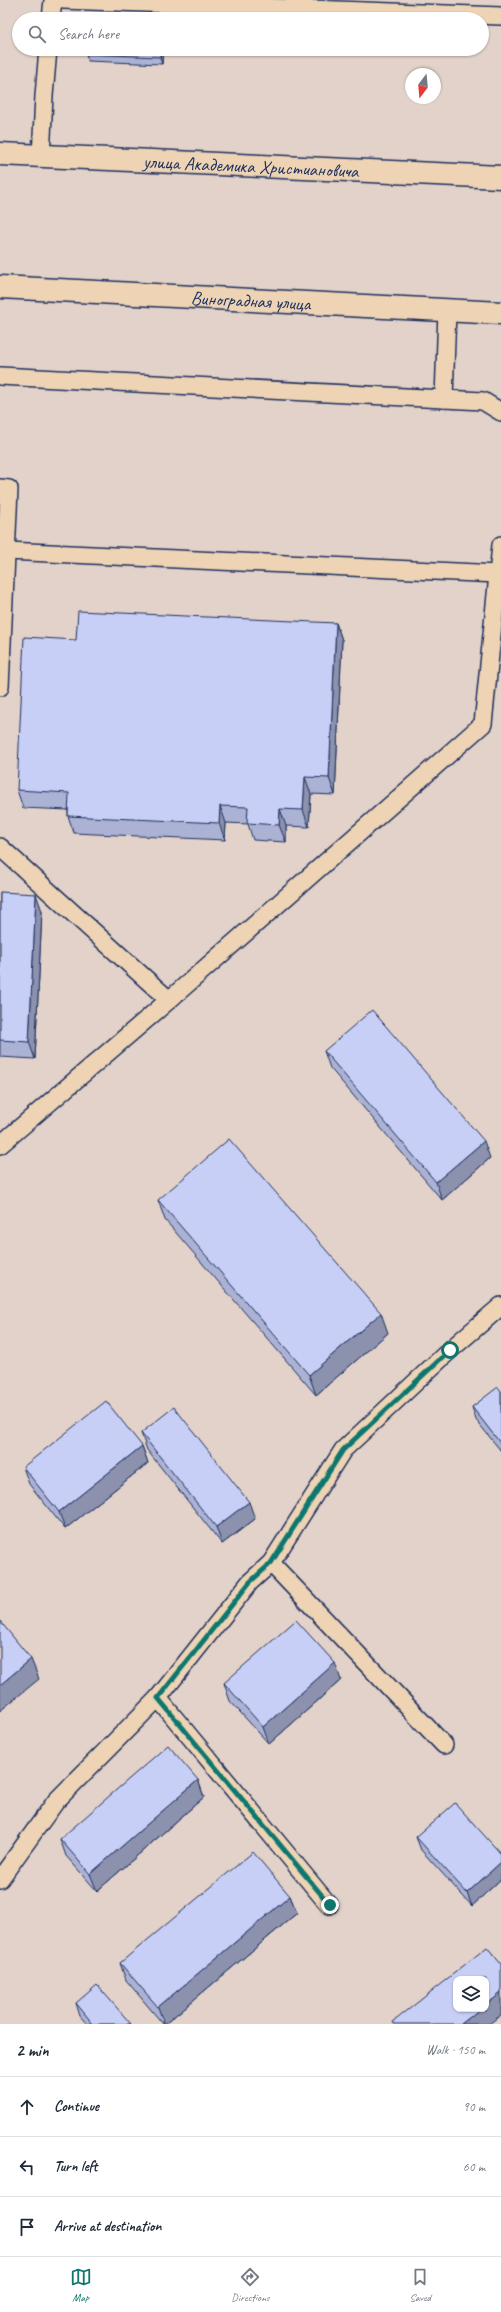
<!DOCTYPE html>
<html lang="en">
<head>
<meta charset="utf-8">
<style>
  :root { --surface:#fff; --page:#f6f6f7; --text:#1f2937; --muted:#747a83; --line:#e0e1e3; --accent:#0f766e }
  body { margin:0; font-family:Caveat,sans-serif; background:var(--page); color:var(--text) }
  .controls { position:absolute; right:12px; bottom:12px; display:grid; overflow:hidden; border-radius:8px; box-shadow:0 1px 3px #0004 }
  .controls button { width:36px; height:36px; display:grid; place-items:center; padding:0; border:0; border-bottom:1px solid var(--line); background:var(--surface); color:var(--text); font:20px sans-serif }
  .compass { position:absolute; left:405px; top:68px; width:36px; height:36px; border-radius:50%; background:var(--surface); box-shadow:0 1px 3px #0004; rotate:196deg }
  .stop { position:absolute; width:12px; height:12px; margin:-9px; border:3px solid #0f766e; border-radius:50%; background:#fff }
  .stop.end { background:#0f766e; border-color:#fff; box-shadow:0 1px 4px #0008 }
  .list { margin:0; padding:0; list-style:none }
  h2 { display:flex; justify-content:space-between; align-items:center; height:52px; margin:0; padding:0 16px; font-size:17px }
  h2 small { font-size:13px; font-weight:400; color:var(--muted) }
  .list li { display:grid; grid-template-columns:26px 1fr auto; gap:12px; align-items:center; box-sizing:border-box; height:60px; padding:0 16px; border-top:1px solid var(--line) }
  .list b { display:block; font-size:15px; white-space:nowrap }
  .list em { font-size:13px; font-style:normal; color:var(--muted) }
  .icon { flex:none; width:22px; height:22px; fill:none; stroke:currentColor; stroke-width:2; stroke-linecap:round; stroke-linejoin:round }
  .map { position:relative; flex:none; width:501px; height:2024px; overflow:hidden }
  .search { position:absolute; background:var(--surface); box-shadow:0 1px 3px #0004; left:12px; right:12px; top:12px; height:44px; display:flex; align-items:center; gap:10px; box-sizing:border-box; padding:0 14px; border-radius:22px; color:var(--muted); font-size:15px }
  .sheet { height:232px; background:var(--surface) }
  nav { display:flex; justify-content:space-around; align-items:center; box-sizing:border-box; height:56px; border-top:1px solid var(--line); background:var(--surface); font-size:11px; color:var(--muted) }
  nav a { display:grid; justify-items:center; gap:2px }
  nav .on { color:var(--accent) }
  .map>svg:first-child { display:block }
  .lines { fill:none; stroke-linecap:round; stroke-linejoin:round }
  .service-casing { stroke:#1b2f5e; stroke-width:20 }
  .tertiary-casing { stroke:#1b2f5e; stroke-width:25 }
  .service { stroke:#eed4b5; stroke-width:17 }
  .tertiary { stroke:#eed4b5; stroke-width:22 }
  .wall { fill:#acb2d4; stroke:#1b2f5e }
  .shaded-wall { fill:#8c91ad; stroke:#1b2f5e }
  .building { fill:#c8cff7; stroke:#1b2f5e }
  .route { stroke:#0f766e; stroke-width:5 }
  .labels { text-anchor:middle; stroke-width:3; stroke-linejoin:round; paint-order:stroke }
  .street-label { font-size:19px; fill:#1b2f5e; stroke:#eed4b5 }
</style>
</head>
<body>
<div class="map">
<svg width="501" height="2024" viewBox="0 0 501 2024">
  <rect width="100%" height="100%" fill="#e3d2c9"/>
  <filter id="ink" filterUnits="userSpaceOnUse"><feTurbulence type="fractalNoise" baseFrequency=".025" numOctaves="2"/><feDisplacementMap in="SourceGraphic" scale="8" xChannelSelector="R" yChannelSelector="G"/><feConvolveMatrix kernelMatrix="1 2 1 2 8 2 1 2 1" color-interpolation-filters="sRGB"/></filter>
  <g filter="url(#ink)">
    <g class="lines">
      <defs>
        <g id="service">
          <path d="M 63,0 L 501,16"/>
          <path d="M 51,19 L 53,0"/>
          <path d="M 41,157 L 44,96 L 48,49"/>
          <path d="M 0,376 L 483,401 L 501,412"/>
          <path d="M 444,399 L 447,310"/>
          <path d="M 0,488 L 9,489 L 0,687"/>
          <path d="M 7,551 L 498,574"/>
          <path d="M 0,847 L 169,1000"/>
          <path d="M 0,1145 L 169,1000 L 483,724 L 501,545"/>
          <path d="M 271,1563 L 444,1745"/>
          <path d="M 158,1698 L 329,1905"/>
          <path d="M 0,1879 L 56,1801 L 158,1698 L 250,1582 L 271,1563 L 343,1450 L 450,1350 L 501,1306"/>
        </g>
        <g id="tertiary">
          <path id="s1" d="M 0,154 L 501,177"/>
          <path id="s2" d="M 0,287 L 501,313"/>
        </g>
      </defs>
      <use href="#service" class="service-casing"/>
      <use href="#tertiary" class="tertiary-casing"/>
      <use href="#service" class="service"/>
      <use href="#tertiary" class="tertiary"/>
    </g>
    <g class="wall">
      <path d="M 163,49 L 162,64 L 88,61 L 86,54 Z"/>
      <path d="M 336,623 L 342,640 L 335,795 L 311,794 L 309,827 L 286,826 L 286,842 L 253,840 L 248,824 L 226,823 L 225,840 L 74,833 L 68,816 L 68,810 L 23,808 L 17,790 L 76,640 Z"/>
      <path d="M 0,892 L 42,911 L 35,1059 L 0,1057 Z"/>
      <path d="M 324,1051 L 490,1158 L 442,1200 L 330,1068 Z"/>
      <path d="M 158,1200 L 388,1333 L 316,1395 L 165,1220 Z"/>
      <path d="M 501,1391 L 501,1451 L 476,1420 L 472,1407 Z"/>
      <path d="M 141,1433 L 255,1519 L 222,1544 L 147,1450 Z"/>
      <path d="M 142,1446 L 148,1463 L 65,1529 L 29,1484 L 23,1467 Z"/>
      <path d="M 341,1680 L 269,1744 L 230,1701 L 224,1683 Z"/>
      <path d="M 198,1780 L 204,1797 L 97,1891 L 66,1856 L 60,1839 Z"/>
      <path d="M 416,1837 L 501,1854 L 501,1879 L 472,1906 L 421,1850 Z"/>
      <path d="M 290,1896 L 297,1913 L 165,2024 L 163,2024 L 126,1980 L 120,1963 Z"/>
      <path d="M 76,2003 L 131,2024 L 87,2024 L 80,2016 Z"/>
    </g>
    <g class="shaded-wall">
      <path d="M 160,49 L 163,49 L 162,64 L 160,57 Z"/>
      <path d="M 336,623 L 342,640 L 335,795 L 329,778 Z"/>
      <path d="M 305,777 L 311,794 L 309,827 L 303,810 Z"/>
      <path d="M 220,806 L 226,823 L 225,840 L 219,823 Z"/>
      <path d="M 280,809 L 286,826 L 286,842 L 279,825 Z"/>
      <path d="M 36,894 L 42,911 L 35,1059 L 29,1042 Z"/>
      <path d="M 484,1141 L 490,1158 L 442,1200 L 436,1182 Z"/>
      <path d="M 381,1313 L 388,1333 L 316,1395 L 309,1375 Z"/>
      <path d="M 142,1446 L 148,1463 L 65,1529 L 59,1512 Z"/>
      <path d="M 249,1502 L 255,1519 L 222,1544 L 216,1527 Z"/>
      <path d="M 31,1659 L 39,1679 L 0,1711 L 0,1685 Z"/>
      <path d="M 335,1663 L 341,1680 L 269,1744 L 263,1727 Z"/>
      <path d="M 198,1780 L 204,1797 L 97,1891 L 90,1874 Z"/>
      <path d="M 501,1862 L 501,1879 L 472,1906 L 467,1893 Z"/>
      <path d="M 290,1896 L 297,1913 L 165,2024 L 164,2024 L 158,2007 Z"/>
      <path d="M 501,1993 L 501,2015 L 489,2024 L 461,2024 L 480,2009 L 486,2009 L 486,2005 Z"/>
    </g>
    <g class="building">
      <path d="M 86,49 L 160,49 L 160,57 L 86,54 Z"/>
      <path d="M 78,611 L 336,623 L 329,778 L 305,777 L 303,810 L 280,809 L 279,825 L 247,823 L 248,807 L 220,806 L 219,823 L 68,816 L 69,793 L 17,790 L 24,637 L 76,640 Z"/>
      <path d="M 0,892 L 36,894 L 29,1042 L 0,1040 Z"/>
      <path d="M 372,1010 L 484,1141 L 436,1182 L 324,1051 Z"/>
      <path d="M 229,1139 L 381,1313 L 309,1375 L 158,1200 Z"/>
      <path d="M 498,1387 L 501,1391 L 501,1444 L 472,1407 Z"/>
      <path d="M 106,1401 L 142,1446 L 59,1512 L 23,1467 Z"/>
      <path d="M 174,1407 L 249,1502 L 216,1527 L 141,1433 Z"/>
      <path d="M 296,1620 L 335,1663 L 263,1727 L 224,1683 Z"/>
      <path d="M 0,1621 L 31,1659 L 0,1685 Z"/>
      <path d="M 168,1745 L 198,1780 L 90,1874 L 60,1839 Z"/>
      <path d="M 455,1803 L 501,1854 L 501,1862 L 467,1893 L 416,1837 Z"/>
      <path d="M 253,1852 L 290,1896 L 158,2007 L 120,1963 Z"/>
      <path d="M 487,1947 L 501,1964 L 501,1993 L 486,2005 L 486,1979 L 456,1979 L 456,2009 L 480,2009 L 461,2024 L 394,2024 L 393,2022 Z"/>
      <path d="M 97,1985 L 131,2024 L 93,2024 L 76,2003 Z"/>
    </g>
  </g>
  <g class="lines" filter="url(#ink)">
    <path class="route" d="M 330,1905 L 158,1698 L 250,1582 L 271,1563 L 343,1450 L 450,1350"/>
  </g>
  <g class="labels">
    <g class="street-label">
      <text dy="7" stroke="none"><textPath href="#s1" startOffset="251">улица Академика Христиановича</textPath></text>
      <text dy="7" stroke="none"><textPath href="#s2" startOffset="251">Виноградная улица</textPath></text>
    </g>
  </g>
</svg>
<div class="controls">
<button><svg class="icon" aria-label="layers" viewBox="0 0 24 24"><path d="M12 4l9 5-9 5-9-5zM3 14l9 5 9-5"/></svg></button>
</div>
<svg class="compass" viewBox="-18 -18 36 36"><path d="M0-13l5 13h-10z" fill="#e53935"/><path d="M0 13l5-13h-10z" fill="#747a83"/></svg>
<div class="stop" style="left:450px;top:1350px"></div>
<div class="stop end" style="left:330px;top:1905px"></div>
<div class="search"><svg class="icon" aria-label="search" viewBox="0 0 24 24"><circle cx="10" cy="10" r="6"/><path d="M15 15l6 6"/></svg>Search here</div>
</div>
<section class="sheet">
<h2>2 min<small>Walk · 150 m</small></h2>
<ul class="list">
<li><svg class="icon" aria-label="ahead" viewBox="0 0 24 24"><path d="M12 20V5M6 11l6-6 6 6"/></svg><div><b>Continue</b></div><em>90 m</em></li>
<li><svg class="icon" aria-label="left" viewBox="0 0 24 24"><path d="M17 20v-9H6M10 6l-5 5 5 5"/></svg><div><b>Turn left</b></div><em>60 m</em></li>
<li><svg class="icon" aria-label="arrive" viewBox="0 0 24 24"><path d="M6 21V4h12l-3 4 3 4H6"/></svg><div><b>Arrive at destination</b></div></li>
</ul>
</section>
<nav>
<a class="on"><svg class="icon" aria-label="map" viewBox="0 0 24 24"><path d="M3 6l6-2 6 2 6-2v14l-6 2-6-2-6 2zM9 4v14M15 6v14"/></svg>Map</a>
<a><svg class="icon" aria-label="directions" viewBox="0 0 24 24"><path d="M12 3l9 9-9 9-9-9zM9 14v-3h6M13 9l2 2-2 2"/></svg>Directions</a>
<a><svg class="icon" aria-label="saved" viewBox="0 0 24 24"><path d="M7 4h10v16l-5-4-5 4z"/></svg>Saved</a>
</nav>
</body>
</html>
